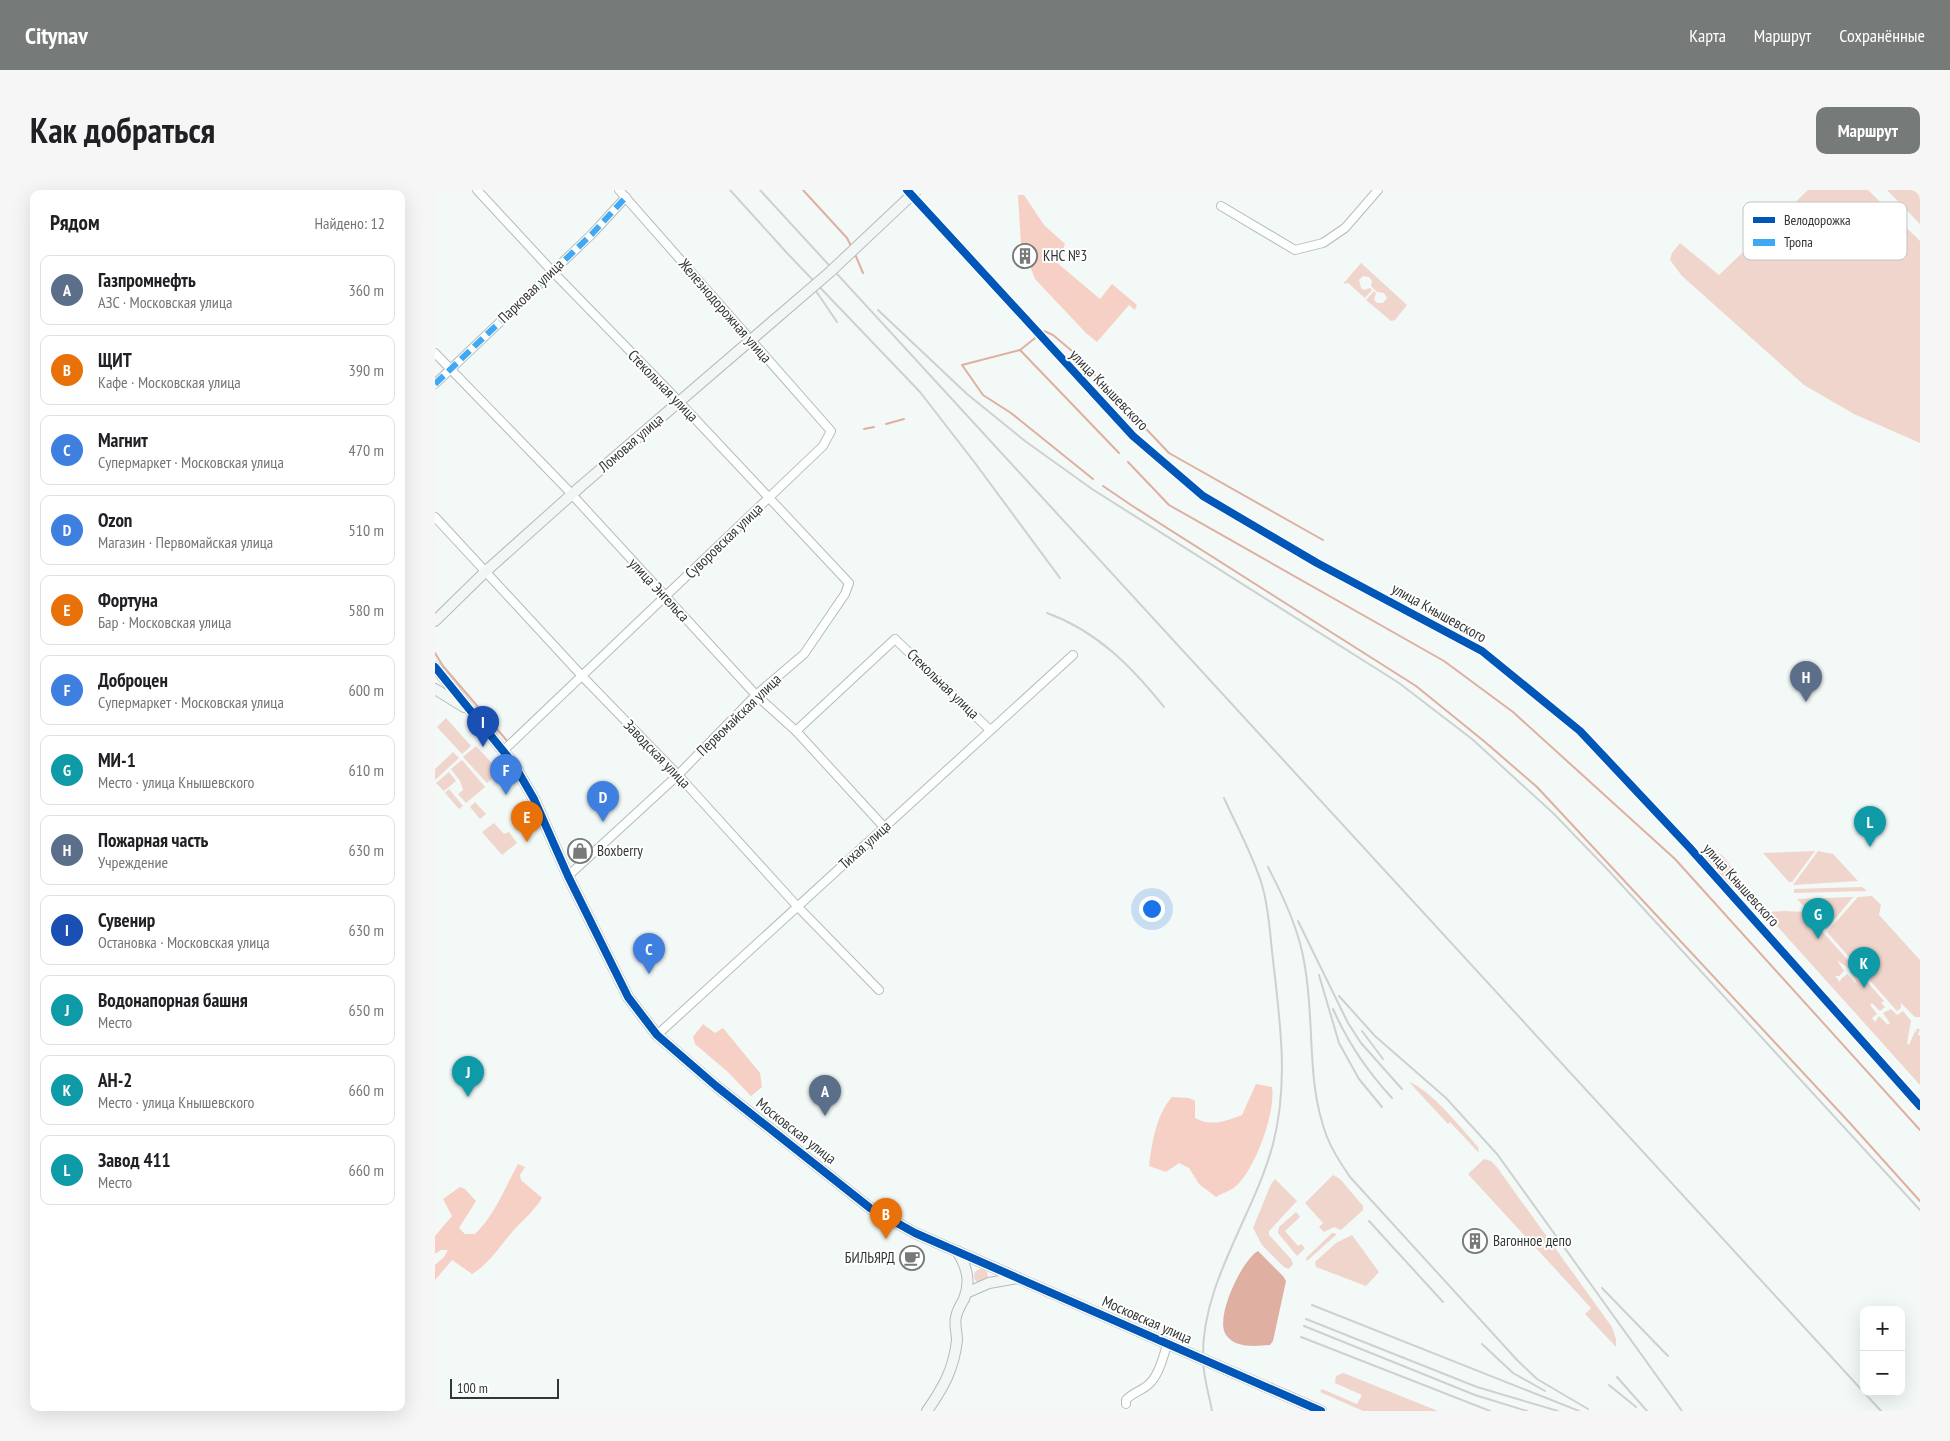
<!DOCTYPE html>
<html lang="ru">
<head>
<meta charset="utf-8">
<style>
  :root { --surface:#fff; --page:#f6f6f6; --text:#202124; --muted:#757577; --line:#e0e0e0; --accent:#767a78 }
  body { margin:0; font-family:"PT Sans Narrow",sans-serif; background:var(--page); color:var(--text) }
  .controls { position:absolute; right:15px; bottom:15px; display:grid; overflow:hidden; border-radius:10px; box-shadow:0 5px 20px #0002 }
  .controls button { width:45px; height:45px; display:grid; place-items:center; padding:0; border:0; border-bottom:1px solid var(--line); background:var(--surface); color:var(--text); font:25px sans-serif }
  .scale { position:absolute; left:15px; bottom:12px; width:109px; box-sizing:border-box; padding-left:5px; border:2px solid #323634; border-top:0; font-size:14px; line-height:18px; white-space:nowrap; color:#323634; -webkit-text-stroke:4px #fff; paint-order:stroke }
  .you { position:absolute; left:716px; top:718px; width:18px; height:18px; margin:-12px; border:4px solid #fff; border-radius:50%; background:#1a73e8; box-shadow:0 0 0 8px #1a73e833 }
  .badge { display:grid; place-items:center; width:32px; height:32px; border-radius:50%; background:var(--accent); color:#fff; font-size:16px; font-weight:700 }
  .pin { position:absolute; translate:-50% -41px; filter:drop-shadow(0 1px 2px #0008) }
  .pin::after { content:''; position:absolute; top:26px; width:18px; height:15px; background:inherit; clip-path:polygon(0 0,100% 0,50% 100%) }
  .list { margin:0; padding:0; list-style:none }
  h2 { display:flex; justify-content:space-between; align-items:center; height:65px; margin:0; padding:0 20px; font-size:21px }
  h2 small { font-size:16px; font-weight:400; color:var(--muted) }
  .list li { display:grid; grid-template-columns:32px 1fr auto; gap:15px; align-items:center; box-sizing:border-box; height:70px; margin:0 10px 10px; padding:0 10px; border:1px solid var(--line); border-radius:10px }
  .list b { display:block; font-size:19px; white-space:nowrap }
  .list p { margin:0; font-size:16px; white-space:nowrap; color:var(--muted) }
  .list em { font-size:16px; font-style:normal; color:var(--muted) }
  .map { position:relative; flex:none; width:1485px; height:1221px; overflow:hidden; border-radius:10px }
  header { display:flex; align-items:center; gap:30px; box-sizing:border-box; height:70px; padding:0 25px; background:var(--accent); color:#fff }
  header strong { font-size:24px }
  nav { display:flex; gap:28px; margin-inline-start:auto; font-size:18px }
  .intro { display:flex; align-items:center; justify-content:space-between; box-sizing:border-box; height:120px; padding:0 30px }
  h1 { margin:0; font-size:35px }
  .button { padding:12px 22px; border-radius:10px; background:var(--accent); color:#fff; font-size:18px; font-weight:700 }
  main { display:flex; gap:30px; padding:0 30px }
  aside { flex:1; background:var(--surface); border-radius:10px; box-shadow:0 5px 20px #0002 }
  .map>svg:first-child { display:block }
  .green { fill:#f0d5cc }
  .forest { fill:#f6d0c5 }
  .water { fill:#dfafa2 }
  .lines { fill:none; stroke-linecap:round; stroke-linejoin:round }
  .stream { stroke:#dfafa2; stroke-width:2 }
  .street-casing { stroke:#b6bbb9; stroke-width:10 }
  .secondary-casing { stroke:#b6bbb9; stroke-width:12 }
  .street { stroke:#fdfefe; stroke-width:8 }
  .secondary { stroke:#f2f7f5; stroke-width:10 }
  .rail { stroke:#cfd0d0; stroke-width:2 }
  .secondary-bridge-casing { stroke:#b6bbb9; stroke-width:12; stroke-linecap:butt }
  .secondary-bridge { stroke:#f2f7f5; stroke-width:10 }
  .quiet { stroke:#3fa9f5; stroke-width:6; stroke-dasharray:12 6; stroke-linecap:butt }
  .cycleway-casing { stroke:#fff; stroke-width:11 }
  .cycleway { stroke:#0057b8; stroke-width:8 }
  .labels { text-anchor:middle; stroke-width:4; stroke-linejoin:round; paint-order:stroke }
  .poi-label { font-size:15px; fill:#323634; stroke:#fff; text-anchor:start }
  .street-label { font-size:15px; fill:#323634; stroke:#fff }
  .key { fill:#fff; stroke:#c2c3c2; stroke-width:1 }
  .key-label { font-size:14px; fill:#323634 }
</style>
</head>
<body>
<header>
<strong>Citynav</strong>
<nav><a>Карта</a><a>Маршрут</a><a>Сохранённые</a></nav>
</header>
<div class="intro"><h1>Как добраться</h1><a class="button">Маршрут</a></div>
<main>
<aside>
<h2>Рядом<small>Найдено: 12</small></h2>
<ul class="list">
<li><span class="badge" style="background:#5c6f8a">A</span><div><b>Газпромнефть</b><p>АЗС · Московская улица</p></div><em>360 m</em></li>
<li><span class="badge" style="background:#e8710a">B</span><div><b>ЩИТ</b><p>Кафе · Московская улица</p></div><em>390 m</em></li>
<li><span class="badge" style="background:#3f7fe0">C</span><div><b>Магнит</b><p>Супермаркет · Московская улица</p></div><em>470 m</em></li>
<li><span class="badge" style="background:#3f7fe0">D</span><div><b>Ozon</b><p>Магазин · Первомайская улица</p></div><em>510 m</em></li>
<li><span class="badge" style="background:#e8710a">E</span><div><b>Фортуна</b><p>Бар · Московская улица</p></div><em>580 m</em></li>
<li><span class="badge" style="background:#3f7fe0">F</span><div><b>Доброцен</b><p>Супермаркет · Московская улица</p></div><em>600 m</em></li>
<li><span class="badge" style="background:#0f9aa8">G</span><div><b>МИ-1</b><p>Место · улица Кнышевского</p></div><em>610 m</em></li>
<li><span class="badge" style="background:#5c6f8a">H</span><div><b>Пожарная часть</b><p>Учреждение</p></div><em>630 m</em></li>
<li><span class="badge" style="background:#1a4fb4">I</span><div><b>Сувенир</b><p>Остановка · Московская улица</p></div><em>630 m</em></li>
<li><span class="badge" style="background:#0f9aa8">J</span><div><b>Водонапорная башня</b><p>Место</p></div><em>650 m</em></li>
<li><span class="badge" style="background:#0f9aa8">K</span><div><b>АН-2</b><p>Место · улица Кнышевского</p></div><em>660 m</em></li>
<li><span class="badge" style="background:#0f9aa8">L</span><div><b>Завод 411</b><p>Место</p></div><em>660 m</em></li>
</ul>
</aside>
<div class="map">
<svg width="1485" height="1221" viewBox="0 0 1485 1221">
  <rect width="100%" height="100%" fill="#f3f9f6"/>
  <g class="green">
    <path d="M 1373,0 L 1433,0 L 1485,51 L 1485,253 L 1419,224 L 1369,195 L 1247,86 L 1235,70 L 1237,63 L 1245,53 L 1284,85 Z"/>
    <path d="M 1452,0 L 1485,0 L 1485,34 Z"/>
    <path d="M 926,73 L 972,115 L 960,130 L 956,131 L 931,110 L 939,101 L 941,103 L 939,110 L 942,113 L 948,113 L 952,108 L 949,103 L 942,102 L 936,96 L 937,91 L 934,87 L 928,86 L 924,90 L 926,98 L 929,100 L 935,98 L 937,100 L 930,108 L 913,93 L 908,94 Z"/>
    <path d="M 11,528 L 36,556 L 27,564 L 2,537 Z"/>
    <path d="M 41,556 L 65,582 L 52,593 L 28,567 Z"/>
    <path d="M 18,562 L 24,568 L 0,590 L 0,579 Z"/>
    <path d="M 27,570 L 50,597 L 31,613 L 23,604 L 28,600 L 25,591 L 16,579 Z"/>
    <path d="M 14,582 L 21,591 L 9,601 L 1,593 Z"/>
    <path d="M 14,599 L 28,616 L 24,619 L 10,603 Z"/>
    <path d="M 40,612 L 51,624 L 45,629 L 35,617 Z"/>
    <path d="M 59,633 L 69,644 L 74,642 L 82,653 L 67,665 L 47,642 Z"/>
    <path d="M 1277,661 L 1287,665 L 1302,684 L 1302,694 L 1296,698 L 1269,668 L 1272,662 Z"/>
    <path d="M 1380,661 L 1357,692 L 1354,692 L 1328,663 Z"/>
    <path d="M 1383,661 L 1398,664 L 1423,691 L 1358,695 Z"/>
    <path d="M 1427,697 L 1432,701 L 1359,703 L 1359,699 Z"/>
    <path d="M 1437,706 L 1446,715 L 1444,725 L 1485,770 L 1485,827 L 1480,827 L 1466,813 L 1466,818 L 1462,821 L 1392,742 L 1423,707 Z"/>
    <path d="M 1418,707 L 1391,740 L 1362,709 Z"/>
    <path d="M 1349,721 L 1370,722 L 1418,776 L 1413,778 L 1402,770 L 1409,781 L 1404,786 L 1400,786 L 1405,792 L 1406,789 L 1412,784 L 1422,794 L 1416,781 L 1419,777 L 1449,811 L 1446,813 L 1450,817 L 1445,821 L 1437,813 L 1435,815 L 1442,824 L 1437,828 L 1440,832 L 1444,826 L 1453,835 L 1455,833 L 1448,823 L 1456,819 L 1462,825 L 1468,821 L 1476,831 L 1472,853 L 1474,855 L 1480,841 L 1482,842 L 1481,840 L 1483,838 L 1485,840 L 1483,844 L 1485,846 L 1485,895 L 1342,736 L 1334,722 Z"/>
    <path d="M 974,892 C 996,900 1027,939 1043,957 L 1044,963 L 1015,932 L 1013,934 Z"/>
    <path d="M 1049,969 L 1056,971 L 1061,976 L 1177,1137 L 1181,1149 L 1181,1157 L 1150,1124 L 1156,1118 L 1033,984 Z"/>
    <path d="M 898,985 L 905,989 L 928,1016 L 928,1020 L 906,1040 L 899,1037 L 889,1042 L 884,1037 L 888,1033 L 870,1013 Z"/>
    <path d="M 840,989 L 862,1011 L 834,1041 L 834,1045 L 856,1069 L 858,1074 L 854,1079 L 849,1077 L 827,1055 L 818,1038 L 836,994 Z"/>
    <path d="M 861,1022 L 865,1027 L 850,1041 L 863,1056 L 866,1054 L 870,1058 L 862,1066 L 843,1043 L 844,1037 Z"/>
    <path d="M 897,1043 L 900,1043 L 901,1045 L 872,1071 L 871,1068 Z"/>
    <path d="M 917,1045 L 944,1082 L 931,1096 L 881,1077 L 880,1072 L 901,1053 Z"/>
    <circle cx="546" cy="1086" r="7"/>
    <path d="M 908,1183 L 916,1186 L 1003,1221 L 928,1221 L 885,1202 L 887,1199 L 922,1214 L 927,1205 L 900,1193 L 901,1186 Z"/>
  </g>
  <g class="forest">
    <path d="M 583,5 L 589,5 L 609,35 L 630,54 L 628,60 L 620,71 L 665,109 L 677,94 L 702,115 L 700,120 L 694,115 L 662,152 L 651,143 L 600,89 L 596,79 C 600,71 602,67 600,58 L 586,55 Z"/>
    <path d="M 268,834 L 280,843 L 288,838 L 325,883 L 327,897 L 316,906 L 293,882 L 260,854 L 258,847 Z"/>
    <path d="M 821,894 L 837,897 C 841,922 820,980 801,996 C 796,1001 787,1003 781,1007 L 764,994 L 754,978 L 744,973 L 731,982 L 714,976 C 717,953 721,925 737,907 L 754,908 L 760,911 L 760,928 C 776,937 791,931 807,925 Z"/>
    <path d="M 83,974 L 90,977 L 85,985 L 86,990 L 107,1008 C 99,1021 88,1030 78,1041 C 65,1056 54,1074 37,1084 L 17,1070 L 0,1090 L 0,1075 L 9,1067 L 13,1060 L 6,1060 L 0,1064 L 0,1046 L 17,1026 L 8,1009 L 25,997 L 30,999 L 41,1011 L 24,1038 L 30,1044 L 40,1044 C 61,1023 69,999 83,974 Z"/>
  </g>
  <path class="water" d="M 823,1061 L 848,1086 L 851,1091 L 838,1151 L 835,1155 C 821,1156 801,1159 791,1145 C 779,1128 807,1070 823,1061 Z"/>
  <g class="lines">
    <g class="stream">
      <path d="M 368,0 L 412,48 L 416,56"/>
      <path d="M 420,64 L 428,83"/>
      <path d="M 607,142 L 609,141 L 618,145 L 637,161 L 734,263 L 888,350"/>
      <path d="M 604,145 L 585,160 L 527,175 L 548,205 L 576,223 L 658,289"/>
      <path d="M 585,160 L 684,263"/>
      <path d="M 451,234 L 469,229"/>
      <path d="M 429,239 L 439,237"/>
      <path d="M 693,272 L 734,315 L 1009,471 L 1078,522 L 1240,669 L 1485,940"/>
      <path d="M 668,296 L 699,317 L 981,496 L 1050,552 L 1102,597 L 1413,931 L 1485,1011"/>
      <path d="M 0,463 L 8,476 L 73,552"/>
    </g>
    <defs>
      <g id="street">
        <path d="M 42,0 L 117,81 L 232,199 L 414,393 L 410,404 L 369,464 L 321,505 L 243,585 L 133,686"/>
        <path d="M 472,0 L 698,246 L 768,306 L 882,373 L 1047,461 L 1145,541 L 1254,657 L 1485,916"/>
        <path d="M 786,16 L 860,60 L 888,53 L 910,38 L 943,0"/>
        <path d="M 0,163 L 130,297 L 321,505 L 361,541 L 449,637"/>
        <path d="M 0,194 L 157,44 L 191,7"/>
        <path d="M 0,327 L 147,486 L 243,585 L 362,716 L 444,800"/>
        <path d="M 361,541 L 460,449 L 555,540"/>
        <path d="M 69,560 L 388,256 L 396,241 L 184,0"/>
        <path d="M 222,845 L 638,465"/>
        <path d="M 691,1214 L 691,1210 C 698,1202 707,1201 714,1194 C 724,1185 728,1167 732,1155"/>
      </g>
      <g id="secondary">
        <path d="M 0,431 L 50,382 L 145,297"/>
        <path d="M 0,477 L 78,573 L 99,609 L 133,686 L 193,807 L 222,845 L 281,896 L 435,1018 L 480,1043 L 886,1221"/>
        <path d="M 0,499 L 29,517"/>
        <path d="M 531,1103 L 554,1093 L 583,1088"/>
        <path d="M 492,1221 C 508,1198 519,1179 522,1150 C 522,1143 519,1134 521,1127 C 522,1121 526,1114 529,1109 C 536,1091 532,1077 522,1061"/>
      </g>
    </defs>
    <use href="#street" class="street-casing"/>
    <use href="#secondary" class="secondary-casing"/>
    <use href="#street" class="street"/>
    <use href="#secondary" class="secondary"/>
    <g class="rail">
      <path d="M 295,0 L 352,63 L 485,202 L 540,273 L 625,388"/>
      <path d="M 325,0 L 1446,1221"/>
      <path d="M 381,101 L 402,132"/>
      <path d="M 443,120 L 532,204 L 590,251 L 657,299 L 964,493 L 1037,549 L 1118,623 L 1173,680 L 1485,1020"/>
      <path d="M 612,423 C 662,441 697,477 729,517"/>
      <path d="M 833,677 C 849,708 865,742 870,777 C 880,834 871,893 892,947 C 898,962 906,974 915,987 L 1083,1171 L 1102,1189 L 1153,1219"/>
      <path d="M 863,731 L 913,833 L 926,853 L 967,899"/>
      <path d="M 884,785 L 904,853 L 924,889 L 947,917"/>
      <path d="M 904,806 L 940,846 L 1011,908 L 1062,964 L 1247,1221"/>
      <path d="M 898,819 C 913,853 932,881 957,908"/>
      <path d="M 927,841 L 948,869"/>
      <path d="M 934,1031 L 1008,1112"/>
      <path d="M 1167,1098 L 1233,1166"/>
      <path d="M 877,1115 L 1144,1221"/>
      <path d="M 871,1129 L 1042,1197 L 1123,1221"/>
      <path d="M 869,1136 L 1040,1205 L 1092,1221"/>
      <path d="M 866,1147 L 1055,1221"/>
      <path d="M 1047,1154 L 1078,1183 L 1110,1201"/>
      <path d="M 1182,1187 L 1212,1221"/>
      <path d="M 1174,1195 L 1201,1217"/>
      <path d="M 777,1221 C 774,1204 768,1186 768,1169 C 766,1093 819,1026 838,954 C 854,893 845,831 838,770 C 835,745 834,718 827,695 C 818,665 802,637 789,608"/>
    </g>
    <defs>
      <path id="secondary-bridge" d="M 145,297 L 395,82 L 482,0"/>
    </defs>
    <use href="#secondary-bridge" class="secondary-bridge-casing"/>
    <use href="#secondary-bridge" class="secondary-bridge"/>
    <path class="quiet" d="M 0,194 L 157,44 L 191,7"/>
    <defs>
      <g id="cycleway">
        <path d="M 472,0 L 698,246 L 768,306 L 882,373 L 1047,461 L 1145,541 L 1254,657 L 1485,916"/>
        <path d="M 0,477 L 78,573 L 99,609 L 133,686 L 193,807 L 222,845 L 281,896 L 435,1018 L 480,1043 L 886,1221"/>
      </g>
    </defs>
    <use href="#cycleway" class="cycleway-casing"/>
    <use href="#cycleway" class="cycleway"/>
  </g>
  <defs>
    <symbol id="building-ring" viewBox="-11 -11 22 22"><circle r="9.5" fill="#fff" stroke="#767a78" stroke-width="1.5"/><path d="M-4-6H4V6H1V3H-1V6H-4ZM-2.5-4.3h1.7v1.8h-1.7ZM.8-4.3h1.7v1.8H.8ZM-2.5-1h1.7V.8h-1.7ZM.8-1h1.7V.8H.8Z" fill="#767a78"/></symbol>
    <symbol id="shop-ring" viewBox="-11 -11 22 22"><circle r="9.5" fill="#fff" stroke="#767a78" stroke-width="1.5"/><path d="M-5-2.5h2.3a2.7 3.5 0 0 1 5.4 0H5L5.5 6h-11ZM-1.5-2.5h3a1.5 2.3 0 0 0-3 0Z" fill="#767a78"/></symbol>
    <symbol id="cafe-ring" viewBox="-11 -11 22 22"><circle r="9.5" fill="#fff" stroke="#767a78" stroke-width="1.5"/><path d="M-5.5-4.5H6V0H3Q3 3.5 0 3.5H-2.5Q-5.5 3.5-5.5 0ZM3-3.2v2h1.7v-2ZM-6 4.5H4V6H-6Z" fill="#767a78"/></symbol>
  </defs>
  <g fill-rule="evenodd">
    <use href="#building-ring" x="576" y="52" width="28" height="28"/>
    <use href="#shop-ring" x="131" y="647" width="28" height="28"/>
    <use href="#building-ring" x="1026" y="1037" width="28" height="28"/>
    <use href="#cafe-ring" x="463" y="1054" width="28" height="28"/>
  </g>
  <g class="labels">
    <g class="poi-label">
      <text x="608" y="71">КНС №3</text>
      <text x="162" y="666">Boxberry</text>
      <text x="1058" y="1056">Вагонное депо</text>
      <text x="460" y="1073" text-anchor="end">БИЛЬЯРД</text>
    </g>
    <g class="street-label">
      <text transform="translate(96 101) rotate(-44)" y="5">Парковая улица</text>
      <text transform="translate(290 121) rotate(49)" y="5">Железнодорожная улица</text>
      <text transform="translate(228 196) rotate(46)" y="5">Стекольная улица</text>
      <text transform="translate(674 200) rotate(46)" y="5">улица Кнышевского</text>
      <text transform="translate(196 253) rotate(-41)" y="5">Ломовая улица</text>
      <text transform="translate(289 351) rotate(-44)" y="5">Суворовская улица</text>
      <text transform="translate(224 400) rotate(47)" y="5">улица Энгельса</text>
      <text transform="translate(1004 423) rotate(29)" y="5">улица Кнышевского</text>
      <text transform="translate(508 494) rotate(44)" y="5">Стекольная улица</text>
      <text transform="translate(304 525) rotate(-44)" y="5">Первомайская улица</text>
      <text transform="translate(222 564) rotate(46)" y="5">Заводская улица</text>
      <text transform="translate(430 655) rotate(-42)" y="5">Тихая улица</text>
      <text transform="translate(1306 695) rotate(48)" y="5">улица Кнышевского</text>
      <text transform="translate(361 941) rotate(38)" y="5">Московская улица</text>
      <text transform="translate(712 1130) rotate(24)" y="5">Московская улица</text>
    </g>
  </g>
  <rect x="1308" y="12" width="164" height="58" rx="8" class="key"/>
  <rect x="1318" y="27" width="22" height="6" fill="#0057b8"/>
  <rect x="1318" y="49" width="22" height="7" fill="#3fa9f5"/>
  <g class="key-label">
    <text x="1349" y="35">Велодорожка</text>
    <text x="1349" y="57">Тропа</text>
  </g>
</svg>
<div class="controls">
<button>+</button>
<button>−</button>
</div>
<div class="scale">100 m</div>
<div class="you"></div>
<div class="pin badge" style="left:390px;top:926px;background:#5c6f8a">A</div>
<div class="pin badge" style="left:451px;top:1049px;background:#e8710a">B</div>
<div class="pin badge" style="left:214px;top:784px;background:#3f7fe0">C</div>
<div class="pin badge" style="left:168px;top:632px;background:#3f7fe0">D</div>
<div class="pin badge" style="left:92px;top:652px;background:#e8710a">E</div>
<div class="pin badge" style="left:71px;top:605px;background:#3f7fe0">F</div>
<div class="pin badge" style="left:1383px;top:749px;background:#0f9aa8">G</div>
<div class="pin badge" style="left:1371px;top:512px;background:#5c6f8a">H</div>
<div class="pin badge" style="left:48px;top:557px;background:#1a4fb4">I</div>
<div class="pin badge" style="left:33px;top:907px;background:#0f9aa8">J</div>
<div class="pin badge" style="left:1429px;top:798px;background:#0f9aa8">K</div>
<div class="pin badge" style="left:1435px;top:657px;background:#0f9aa8">L</div>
</div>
</main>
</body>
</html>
